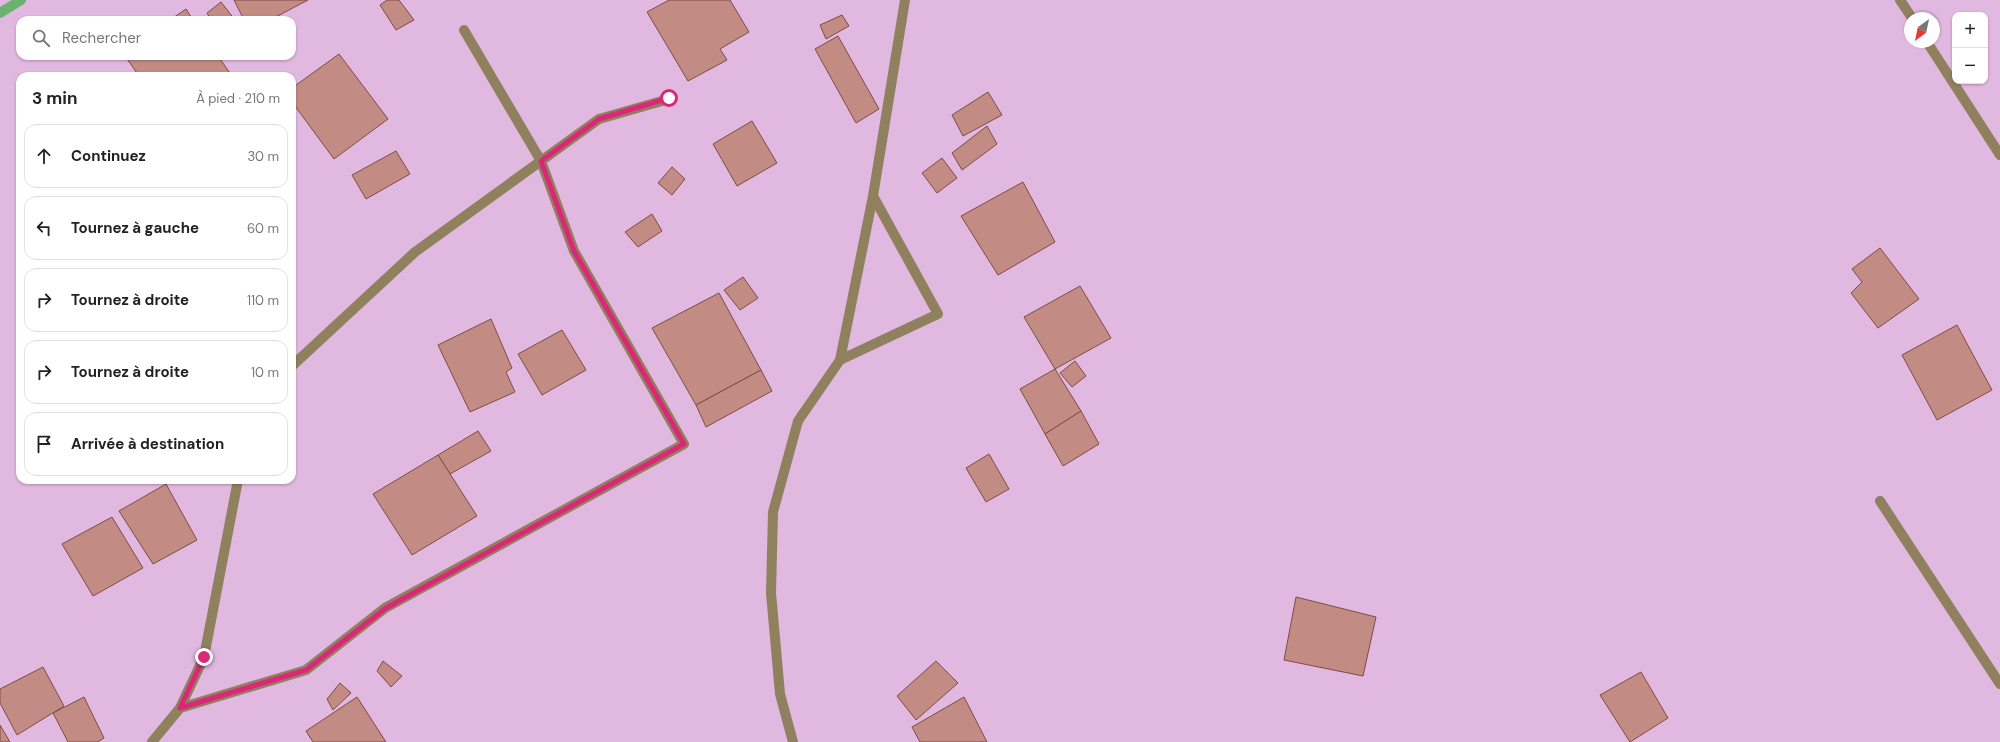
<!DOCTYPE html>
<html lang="fr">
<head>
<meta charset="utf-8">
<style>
  :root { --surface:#fff; --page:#f2f2f2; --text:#222; --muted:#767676; --line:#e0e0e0 }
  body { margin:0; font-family:"DM Sans",sans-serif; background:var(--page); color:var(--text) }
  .controls { position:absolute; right:12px; top:12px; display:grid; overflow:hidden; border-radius:8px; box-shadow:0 1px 3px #0004 }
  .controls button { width:36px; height:36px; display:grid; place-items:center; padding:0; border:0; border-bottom:1px solid var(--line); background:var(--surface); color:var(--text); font:20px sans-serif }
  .compass { position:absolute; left:1904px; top:12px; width:36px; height:36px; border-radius:50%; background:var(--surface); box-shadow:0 1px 3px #0004; rotate:213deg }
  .stop { position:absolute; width:12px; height:12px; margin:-9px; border:3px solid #db2777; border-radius:50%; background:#fff }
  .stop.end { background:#db2777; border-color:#fff; box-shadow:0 1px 4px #0008 }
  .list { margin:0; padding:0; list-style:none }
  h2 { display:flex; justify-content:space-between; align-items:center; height:52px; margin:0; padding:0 16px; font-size:17px }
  h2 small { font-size:13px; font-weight:400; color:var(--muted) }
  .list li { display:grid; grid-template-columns:26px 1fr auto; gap:12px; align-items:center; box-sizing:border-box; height:64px; margin:0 8px 8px; padding:0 8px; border:1px solid var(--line); border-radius:12px }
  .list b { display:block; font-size:15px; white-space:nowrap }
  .list em { font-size:13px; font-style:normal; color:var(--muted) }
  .icon { flex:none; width:22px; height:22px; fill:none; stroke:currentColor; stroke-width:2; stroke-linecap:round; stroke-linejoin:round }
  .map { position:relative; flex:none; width:2000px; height:742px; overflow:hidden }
  .search { position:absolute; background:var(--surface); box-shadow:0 1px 3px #0004; left:16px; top:16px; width:280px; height:44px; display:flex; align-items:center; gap:10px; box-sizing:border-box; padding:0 14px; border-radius:12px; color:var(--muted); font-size:15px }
  .panel { position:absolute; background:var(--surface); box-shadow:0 1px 3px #0004; left:16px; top:72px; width:280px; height:412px; border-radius:12px }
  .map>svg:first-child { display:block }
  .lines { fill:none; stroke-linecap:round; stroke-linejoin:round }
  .stream { stroke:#69b272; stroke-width:10 }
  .building { fill:#c28b83; stroke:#7e4c46 }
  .minor { stroke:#90815e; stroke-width:10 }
  .route { stroke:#db2777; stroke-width:5 }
</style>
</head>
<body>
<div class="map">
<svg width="2000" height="742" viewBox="0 0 2000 742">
  <rect width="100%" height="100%" fill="#e1b8df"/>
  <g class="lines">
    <path class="stream" d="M 0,13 L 21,0"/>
  </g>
  <g class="building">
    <path d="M 234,0 L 308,0 L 270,20 L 244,20 Z"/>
    <path d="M 387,0 L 399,0 L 414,20 L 396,30 L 380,5 Z"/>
    <path d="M 669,0 L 730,0 L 749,32 L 720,49 L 727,60 L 688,81 L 647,12 Z"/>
    <path d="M 221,2 L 235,20 L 211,20 L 207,13 Z"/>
    <path d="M 186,9 L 193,20 L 170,20 Z"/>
    <path d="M 842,15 L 849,26 L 826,39 L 820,25 Z"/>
    <path d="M 838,36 L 879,109 L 856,123 L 815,49 Z"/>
    <path d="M 339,54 L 388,119 L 334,159 L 292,102 L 292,88 Z"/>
    <path d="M 125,56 L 218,56 L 232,76 L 139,76 Z"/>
    <path d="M 988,92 L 1002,115 L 963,136 L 952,115 Z"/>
    <path d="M 752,121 L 777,163 L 737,186 L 713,144 Z"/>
    <path d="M 987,126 L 997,144 L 962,170 L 952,153 Z"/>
    <path d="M 396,151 L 410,174 L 366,199 L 352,175 Z"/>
    <path d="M 942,158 L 957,178 L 937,193 L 922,173 Z"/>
    <path d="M 672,167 L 685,179 L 672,195 L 658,183 Z"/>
    <path d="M 1023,182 L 1055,242 L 998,275 L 961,216 Z"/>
    <path d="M 652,214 L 662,231 L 638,247 L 625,232 Z"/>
    <path d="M 1880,248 L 1919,299 L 1878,328 L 1851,293 L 1862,282 L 1852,269 Z"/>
    <path d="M 743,277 L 758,298 L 740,310 L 724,290 Z"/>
    <path d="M 1080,286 L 1111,338 L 1055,369 L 1024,317 Z"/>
    <path d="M 719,293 L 761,370 L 696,405 L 652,328 Z"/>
    <path d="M 491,319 L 512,368 L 506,372 L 515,392 L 470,412 L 438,345 Z"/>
    <path d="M 1957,325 L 1992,390 L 1937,420 L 1902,355 Z"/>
    <path d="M 562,330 L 586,370 L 542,395 L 518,354 Z"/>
    <path d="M 1075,361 L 1086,376 L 1072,387 L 1060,373 Z"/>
    <path d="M 1055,369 L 1081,411 L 1045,434 L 1020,389 Z"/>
    <path d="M 761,370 L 772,391 L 706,427 L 696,405 Z"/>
    <path d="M 1081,411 L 1099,444 L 1063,466 L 1045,434 Z"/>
    <path d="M 478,431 L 491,451 L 450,474 L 438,455 Z"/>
    <path d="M 989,454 L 1009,489 L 986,502 L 966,468 Z"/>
    <path d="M 438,455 L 477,516 L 412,555 L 373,494 Z"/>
    <path d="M 166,484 L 197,540 L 153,564 L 119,511 Z"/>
    <path d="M 112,517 L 143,568 L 93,596 L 62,544 Z"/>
    <path d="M 1296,597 L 1376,617 L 1363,676 L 1284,660 Z"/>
    <path d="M 383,661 L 402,676 L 391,687 L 377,671 Z"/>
    <path d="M 936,661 L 958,683 L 916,720 L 897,696 Z"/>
    <path d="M 43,667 L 64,706 L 17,735 L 0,703 L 0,689 Z"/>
    <path d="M 1641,672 L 1668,718 L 1630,742 L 1600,695 Z"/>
    <path d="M 340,683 L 351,693 L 333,710 L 327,699 Z"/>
    <path d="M 84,697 L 104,738 L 98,742 L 68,742 L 53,713 Z"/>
    <path d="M 357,697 L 386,742 L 313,742 L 306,731 Z"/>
    <path d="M 964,697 L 987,742 L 920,742 L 912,727 Z"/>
    <path d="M 0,725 L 10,742 L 0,742 Z"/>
  </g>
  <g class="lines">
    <g class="minor">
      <path d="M 1900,0 L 1912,18"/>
      <path d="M 1927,42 L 2000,155"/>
      <path d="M 840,360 L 873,196"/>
      <path d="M 292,366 L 415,252 L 599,119 L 669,99"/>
      <path d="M 1880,501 L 2000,684"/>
      <path d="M 180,708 L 306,670 L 385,608 L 684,444 L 574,251 L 541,161 L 464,30"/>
      <path d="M 152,742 L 180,708 L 204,657 L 238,480"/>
      <path d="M 793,742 L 780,694 L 771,593 L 773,512 L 798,421 L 840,360 L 938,314 L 873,196 L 905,0"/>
    </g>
  </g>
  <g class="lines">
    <path class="route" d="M 204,657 L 180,708 L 306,670 L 386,608 L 684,444 L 574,251 L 541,161 L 599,119 L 669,98"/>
  </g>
</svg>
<div class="controls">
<button>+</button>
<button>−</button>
</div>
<svg class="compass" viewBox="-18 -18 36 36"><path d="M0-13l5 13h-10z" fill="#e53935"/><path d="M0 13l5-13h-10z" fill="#767676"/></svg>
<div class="stop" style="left:669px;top:98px"></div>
<div class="stop end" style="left:204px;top:657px"></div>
<div class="search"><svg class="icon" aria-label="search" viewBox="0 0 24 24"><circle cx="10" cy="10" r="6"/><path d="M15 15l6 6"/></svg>Rechercher</div>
<section class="panel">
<h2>3 min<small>À pied · 210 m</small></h2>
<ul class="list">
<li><svg class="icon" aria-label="ahead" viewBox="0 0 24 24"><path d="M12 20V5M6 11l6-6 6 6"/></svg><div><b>Continuez</b></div><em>30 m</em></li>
<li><svg class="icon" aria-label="left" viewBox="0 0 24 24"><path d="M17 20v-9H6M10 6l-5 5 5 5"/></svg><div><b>Tournez à gauche</b></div><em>60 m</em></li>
<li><svg class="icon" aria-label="right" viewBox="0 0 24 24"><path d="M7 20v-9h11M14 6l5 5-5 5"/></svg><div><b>Tournez à droite</b></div><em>110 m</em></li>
<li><svg class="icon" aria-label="right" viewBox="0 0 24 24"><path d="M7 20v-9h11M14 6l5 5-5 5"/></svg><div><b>Tournez à droite</b></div><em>10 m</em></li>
<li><svg class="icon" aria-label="arrive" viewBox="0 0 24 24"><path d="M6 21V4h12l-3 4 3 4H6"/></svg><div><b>Arrivée à destination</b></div></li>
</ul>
</section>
</div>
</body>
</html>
